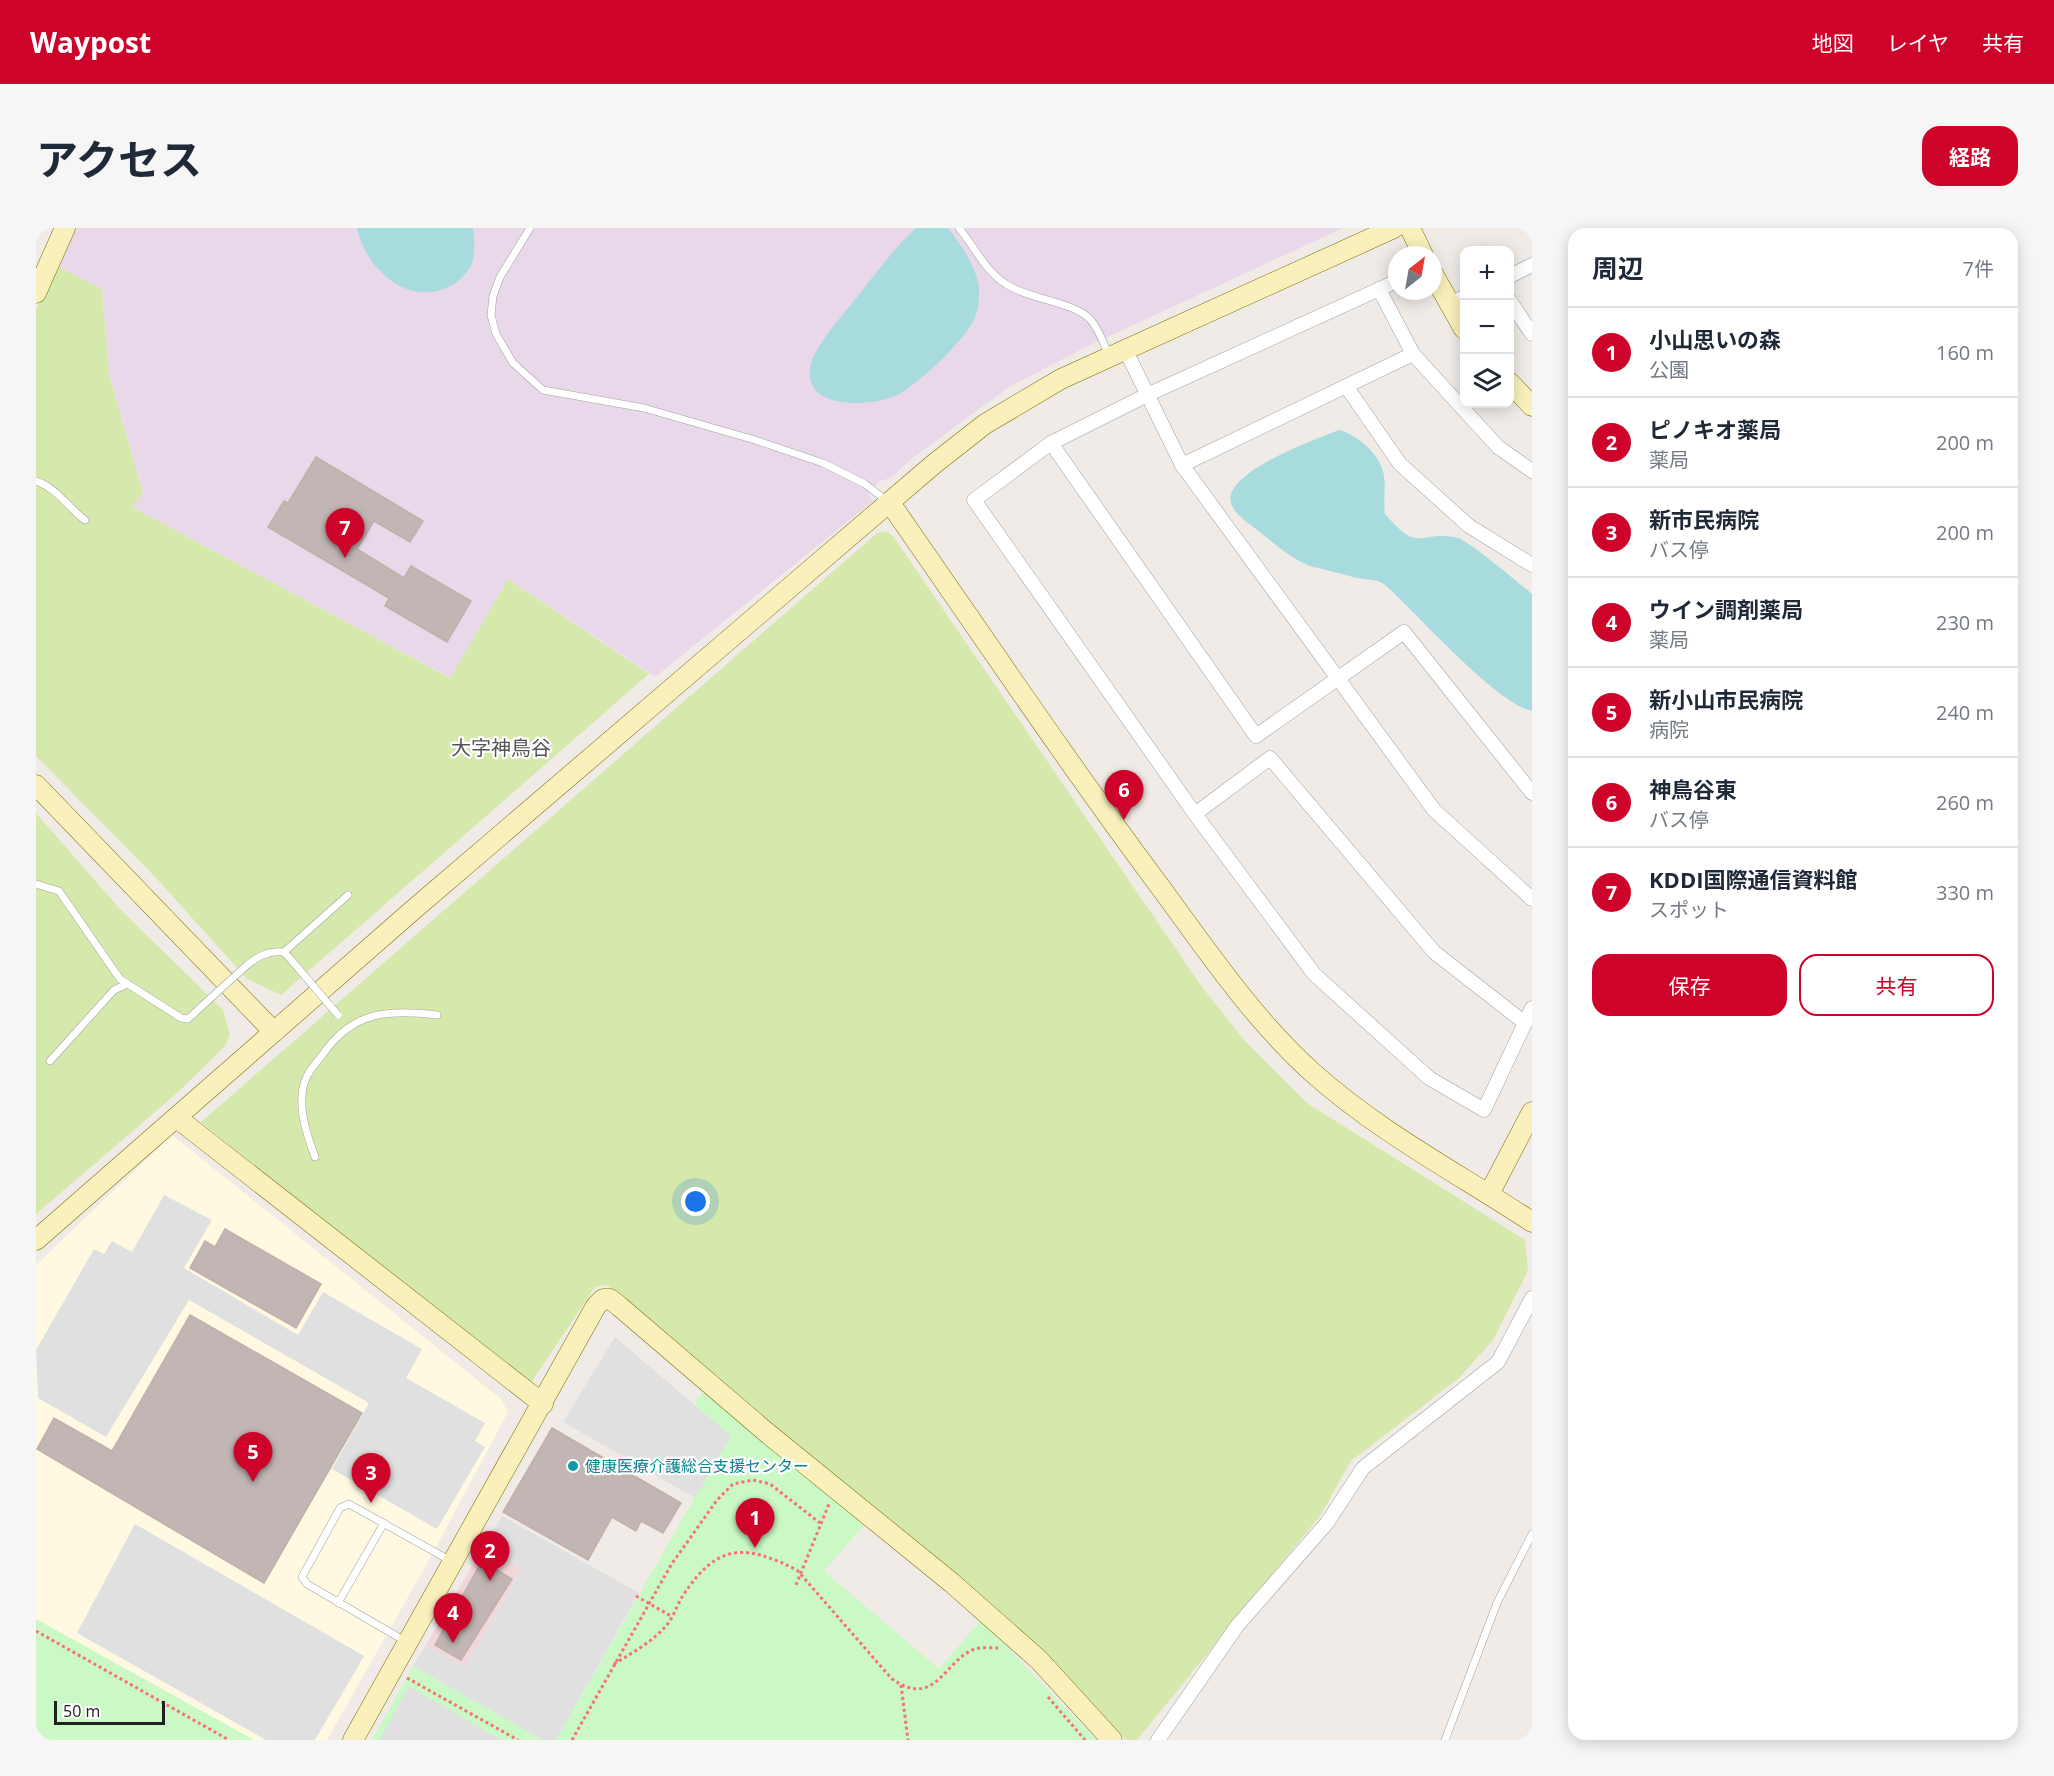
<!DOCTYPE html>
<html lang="ja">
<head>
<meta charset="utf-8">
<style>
  :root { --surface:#fff; --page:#f6f6f7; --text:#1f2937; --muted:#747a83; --line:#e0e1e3; --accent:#cd0329 }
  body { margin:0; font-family:"Open Sans","Noto Sans JP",sans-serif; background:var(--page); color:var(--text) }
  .controls { position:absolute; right:18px; top:18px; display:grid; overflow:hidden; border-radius:12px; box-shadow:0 3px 15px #0003 }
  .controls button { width:54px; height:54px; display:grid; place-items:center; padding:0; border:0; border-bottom:2px solid var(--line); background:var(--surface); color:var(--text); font:30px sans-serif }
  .compass { position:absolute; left:1352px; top:18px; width:54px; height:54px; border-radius:50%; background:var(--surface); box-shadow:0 3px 15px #0003; rotate:31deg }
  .scale { position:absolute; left:18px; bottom:15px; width:111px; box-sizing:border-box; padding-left:6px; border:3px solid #202020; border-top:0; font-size:16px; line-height:21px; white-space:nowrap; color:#202020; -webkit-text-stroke:4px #fff; paint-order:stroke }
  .you { position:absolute; left:660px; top:974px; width:21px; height:21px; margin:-15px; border:4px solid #fff; border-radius:50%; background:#1a73e8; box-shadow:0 0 0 9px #1a73e833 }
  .badge { display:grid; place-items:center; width:39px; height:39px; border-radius:50%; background:var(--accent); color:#fff; font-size:20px; font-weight:700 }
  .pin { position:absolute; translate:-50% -50px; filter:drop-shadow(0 2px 3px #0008) }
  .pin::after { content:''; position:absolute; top:32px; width:21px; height:18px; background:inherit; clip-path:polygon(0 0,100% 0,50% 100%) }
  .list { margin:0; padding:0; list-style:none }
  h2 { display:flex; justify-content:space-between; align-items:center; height:78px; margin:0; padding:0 24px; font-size:26px }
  h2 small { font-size:20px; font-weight:400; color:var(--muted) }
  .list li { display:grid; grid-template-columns:39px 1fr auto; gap:18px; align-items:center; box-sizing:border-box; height:90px; padding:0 24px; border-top:2px solid var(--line) }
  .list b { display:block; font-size:22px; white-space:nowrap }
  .list p { margin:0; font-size:20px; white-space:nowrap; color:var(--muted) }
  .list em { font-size:20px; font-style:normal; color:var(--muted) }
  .actions { display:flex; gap:12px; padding:18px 24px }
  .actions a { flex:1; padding:14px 0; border:2px solid var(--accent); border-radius:18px; text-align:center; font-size:21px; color:var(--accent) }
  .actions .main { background:var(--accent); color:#fff }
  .icon { flex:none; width:33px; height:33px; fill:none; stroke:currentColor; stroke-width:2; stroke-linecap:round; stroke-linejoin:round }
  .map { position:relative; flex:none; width:1496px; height:1512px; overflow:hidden; border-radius:18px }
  header { display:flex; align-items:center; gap:36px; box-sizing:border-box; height:84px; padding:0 30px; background:var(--accent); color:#fff }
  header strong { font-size:28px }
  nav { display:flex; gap:33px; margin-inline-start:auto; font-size:21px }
  .intro { display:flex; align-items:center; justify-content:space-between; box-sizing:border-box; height:144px; padding:0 36px }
  h1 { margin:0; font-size:42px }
  .button { padding:15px 27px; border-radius:18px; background:var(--accent); color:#fff; font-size:21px; font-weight:700 }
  main { display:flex; gap:36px; padding:0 36px }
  aside { flex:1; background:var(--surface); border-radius:18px; box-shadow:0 3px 15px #0003 }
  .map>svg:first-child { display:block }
  .commercial { fill:#f1d6da }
  .industrial { fill:#e9d8e9 }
  .education { fill:#fff9e1 }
  .grass { fill:#d6e9ad }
  .park { fill:#caf9c5 }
  .parking { fill:#e0e0e0 }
  .water { fill:#a8dbdd }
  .building { fill:#c1b6b3; stroke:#c2afa9; stroke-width:1.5 }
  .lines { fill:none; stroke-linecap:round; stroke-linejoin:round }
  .lane-casing { stroke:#a1a1a1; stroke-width:8 }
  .street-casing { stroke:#a1a1a1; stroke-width:15 }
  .secondary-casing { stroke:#776e06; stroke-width:21 }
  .path { stroke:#f8707b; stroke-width:3; stroke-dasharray:3 3; stroke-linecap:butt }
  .lane { stroke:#fff; stroke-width:7 }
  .street { stroke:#fff; stroke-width:14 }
  .secondary { stroke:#f9f0bc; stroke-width:20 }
  .lane-bridge-casing { stroke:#a1a1a1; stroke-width:8; stroke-linecap:butt }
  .lane-bridge { stroke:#fff; stroke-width:7 }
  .culture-dot { fill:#0f9aa8; stroke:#fff; stroke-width:2 }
  .labels { text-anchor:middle; stroke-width:4.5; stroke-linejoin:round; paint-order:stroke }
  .culture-label { font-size:16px; fill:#0d838f; stroke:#fff; text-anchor:start }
  .quarter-label { font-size:20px; fill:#535353; stroke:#fff }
</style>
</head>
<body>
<header>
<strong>Waypost</strong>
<nav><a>地図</a><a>レイヤ</a><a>共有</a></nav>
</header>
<div class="intro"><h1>アクセス</h1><a class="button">経路</a></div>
<main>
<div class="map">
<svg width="1496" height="1512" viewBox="0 0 1496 1512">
  <rect width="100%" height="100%" fill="#f0ebe6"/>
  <path class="commercial" d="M 447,1319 L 485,1341 L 429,1440 L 390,1417 Z"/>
  <path class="industrial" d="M 39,0 L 1307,0 L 1052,118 L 973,159 L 875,231 L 855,250 L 844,253 L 832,265 L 837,273 L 619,449 L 472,351 L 415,450 L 96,279 L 107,264 L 73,146 L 66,61 L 23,39 Z"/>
  <path class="education" d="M 136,907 L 465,1171 L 472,1184 L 398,1323 L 291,1512 L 218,1512 L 0,1391 L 0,1037 Z"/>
  <g class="grass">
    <path d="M 23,39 L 66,61 L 73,146 L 107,265 L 96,279 L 414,450 L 472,351 L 613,446 L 245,767 L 211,751 L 121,651 L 0,528 L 0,81 Z"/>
    <path d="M 850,303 L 857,308 L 1166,759 L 1209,813 L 1271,875 L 1489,1012 L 1492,1043 L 1457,1112 L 1423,1150 L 1315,1233 L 1284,1288 L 1101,1512 L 1090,1512 L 1011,1427 L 571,1057 L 559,1059 L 493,1158 L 165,894 L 841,305 Z"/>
    <path d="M 0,585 L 84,681 L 187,782 L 194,807 L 188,819 L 141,865 L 0,986 Z"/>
  </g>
  <g class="park">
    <path d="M 670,1161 L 828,1297 L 788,1343 L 903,1441 L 945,1392 L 1060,1512 L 520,1512 L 694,1208 L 659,1179 L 661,1172 Z"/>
    <path d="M 0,1391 L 218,1512 L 0,1512 Z"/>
    <path d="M 377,1438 L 507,1512 L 336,1512 Z"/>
  </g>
  <g class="parking">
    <path d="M 128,967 L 176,992 L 148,1040 L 262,1107 L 287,1064 L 386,1121 L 370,1150 L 449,1195 L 439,1213 L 449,1219 L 401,1301 L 296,1241 L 333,1175 L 153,1072 L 70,1209 L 2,1170 L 0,1122 L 58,1021 L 68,1026 L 76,1013 L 96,1024 Z"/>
    <path d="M 579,1109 L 695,1208 L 659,1270 L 527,1194 Z"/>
    <path d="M 466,1288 L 603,1365 L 520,1512 L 507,1512 L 377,1438 L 390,1417 L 429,1440 L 485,1342 L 447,1319 Z"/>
    <path d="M 99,1296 L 328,1428 L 279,1512 L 230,1512 L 41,1405 Z"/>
    <path d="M 372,1458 L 466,1512 L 344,1512 Z"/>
  </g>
  <g class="water">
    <path d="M 321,0 L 437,0 C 438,10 439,22 437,33 C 434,42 425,52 416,57 C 374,81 330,42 321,0 Z"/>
    <path d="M 880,0 L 912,0 C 925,17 940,37 943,60 C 943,67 943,80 940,87 C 932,110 886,152 865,165 C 839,180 763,184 775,136 C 778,120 807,86 818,73 C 838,48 857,21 880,0 Z"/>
    <path d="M 1303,202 C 1322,207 1345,227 1348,248 C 1350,261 1347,273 1349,286 C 1385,328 1383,301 1422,310 C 1433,313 1484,356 1496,366 L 1496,483 C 1459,475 1381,385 1348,356 C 1338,350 1328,352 1317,349 C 1304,345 1290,342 1277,339 C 1255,332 1238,315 1220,301 C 1211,294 1198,286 1195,275 C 1186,244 1281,211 1303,202 Z"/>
  </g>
  <g class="building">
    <path d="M 280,229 L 387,293 L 374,314 L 338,293 L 321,321 L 368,350 L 375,338 L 435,373 L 411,414 L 349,378 L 353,370 L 232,299 L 248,273 L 252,275 Z"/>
    <path d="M 189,1001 L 285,1056 L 260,1100 L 154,1040 L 169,1013 L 179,1019 Z"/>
    <path d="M 154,1087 L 326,1185 L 228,1355 L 1,1221 L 18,1190 L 76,1223 Z"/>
    <path d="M 516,1200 L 645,1275 L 627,1305 L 605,1293 L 600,1303 L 576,1289 L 552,1332 L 467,1284 Z"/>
    <path d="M 446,1333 L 476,1351 L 425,1432 L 399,1417 Z"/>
  </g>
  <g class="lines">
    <defs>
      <g id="lane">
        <path d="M 494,0 L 464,49 L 457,68 L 455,87 L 460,106 L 477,135 L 507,162 L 608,180 L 719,212 L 787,235 L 829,256 L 851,273"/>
        <path d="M 923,0 C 938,18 949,43 970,56 C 994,72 1036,73 1054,91 C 1063,101 1068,116 1073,128"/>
        <path d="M 0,253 C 20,259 32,280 49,292"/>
        <path d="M 0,656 L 23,663 L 84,751 L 145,790 L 152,791 L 166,778"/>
        <path d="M 248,724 L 312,667"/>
        <path d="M 211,737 C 224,727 232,723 248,724 L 257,734"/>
        <path d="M 14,833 L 78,762 L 91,756"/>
        <path d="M 279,929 C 270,905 259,873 271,848 C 275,840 282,833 287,826 C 317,783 353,781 401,787"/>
        <path d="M 302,1375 L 348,1295"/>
        <path d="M 369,1413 L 271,1356 L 266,1349 L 304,1280 L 313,1276 L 415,1333"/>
        <path d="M 1409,1512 L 1461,1375 L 1496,1306"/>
      </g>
      <g id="street">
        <path d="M 1474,48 L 1496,37"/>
        <path d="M 1361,53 L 1113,166 L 1015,215 L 938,272 L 1159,586 L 1278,746 L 1393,850 L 1448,882 L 1496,780"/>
        <path d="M 1343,61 L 1377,126 L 1462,219 L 1496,243"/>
        <path d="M 1474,73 L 1496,106"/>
        <path d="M 1414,76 L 1428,69"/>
        <path d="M 1089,121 L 1146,237 L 1398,582 L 1496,671"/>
        <path d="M 1310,158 L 1364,236 L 1433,298 L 1496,337"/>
        <path d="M 1015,215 L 1220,508 L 1368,404 L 1496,565"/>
        <path d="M 1146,237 L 1377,126"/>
        <path d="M 1159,586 L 1234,530 L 1398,724 L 1489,795"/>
        <path d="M 1122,1512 L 1201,1398 L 1291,1295 L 1327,1240 L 1462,1134 L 1496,1070"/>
      </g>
      <g id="secondary">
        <path d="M 1374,0 L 1387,27"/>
        <path d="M 1397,46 L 1428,101"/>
        <path d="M 0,65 L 29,0"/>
        <path d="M 1474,155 L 1496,178"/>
        <path d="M 854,275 C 944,404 1031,534 1125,660 C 1172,724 1218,792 1277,845 C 1343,904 1423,946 1496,994"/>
        <path d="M 0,557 L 238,804"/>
        <path d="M 141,890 L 507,1176"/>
        <path d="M 1453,966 L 1496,884"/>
        <path d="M 0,1012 L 377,682 L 898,236 L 949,196 L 1025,151 L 1358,0"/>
        <path d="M 317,1512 L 560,1078 L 567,1071 L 574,1071 L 583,1078 L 730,1204 L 916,1355 L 1003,1432 L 1076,1512"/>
      </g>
    </defs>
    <use href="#lane" class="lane-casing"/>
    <use href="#street" class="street-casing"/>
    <use href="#secondary" class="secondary-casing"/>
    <g class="path">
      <path d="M 760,1357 L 793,1276"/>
      <path d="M 600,1368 L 635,1388"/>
      <path d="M 0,1403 L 193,1512"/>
      <path d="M 578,1436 C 596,1425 616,1414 630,1398 C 638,1389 641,1376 648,1366 C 682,1315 709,1316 761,1342 L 855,1450 C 899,1483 909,1431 939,1421 C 946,1419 956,1420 963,1420"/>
      <path d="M 371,1450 L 482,1512"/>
      <path d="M 865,1457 L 872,1512"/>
      <path d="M 1012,1469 L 1049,1512"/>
      <path d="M 536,1512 L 635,1337 L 681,1272 L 697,1256 L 717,1252 L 734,1256 L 784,1295"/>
    </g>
    <use href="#lane" class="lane"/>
    <use href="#street" class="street"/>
    <use href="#secondary" class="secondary"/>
    <defs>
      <g id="lane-bridge">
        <path d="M 257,734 L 302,787"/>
        <path d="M 166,778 L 211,737"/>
      </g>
    </defs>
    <use href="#lane-bridge" class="lane-bridge-casing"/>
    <use href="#lane-bridge" class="lane-bridge"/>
  </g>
  <circle class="culture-dot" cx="537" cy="1238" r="6"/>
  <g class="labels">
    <g class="culture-label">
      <text x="549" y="1244">健康医療介護総合支援センター</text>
    </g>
    <g class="quarter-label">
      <text x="465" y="527">大字神鳥谷</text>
    </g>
  </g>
</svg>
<div class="controls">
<button>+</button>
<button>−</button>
<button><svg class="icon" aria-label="layers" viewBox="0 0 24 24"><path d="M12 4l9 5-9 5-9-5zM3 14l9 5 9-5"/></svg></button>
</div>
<svg class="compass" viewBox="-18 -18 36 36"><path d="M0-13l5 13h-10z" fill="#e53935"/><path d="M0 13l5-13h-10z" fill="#747a83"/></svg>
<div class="scale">50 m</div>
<div class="you"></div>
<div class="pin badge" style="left:719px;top:1320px">1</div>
<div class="pin badge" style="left:454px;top:1353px">2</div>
<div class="pin badge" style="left:335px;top:1275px">3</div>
<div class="pin badge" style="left:417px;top:1415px">4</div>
<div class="pin badge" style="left:217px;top:1254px">5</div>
<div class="pin badge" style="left:1088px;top:592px">6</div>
<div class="pin badge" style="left:309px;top:330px">7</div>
</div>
<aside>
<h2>周辺<small>7件</small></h2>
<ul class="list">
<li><span class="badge">1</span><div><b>小山思いの森</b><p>公園</p></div><em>160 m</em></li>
<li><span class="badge">2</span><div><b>ピノキオ薬局</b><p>薬局</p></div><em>200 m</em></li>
<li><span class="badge">3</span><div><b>新市民病院</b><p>バス停</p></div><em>200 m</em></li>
<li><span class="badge">4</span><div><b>ウイン調剤薬局</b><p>薬局</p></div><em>230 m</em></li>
<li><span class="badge">5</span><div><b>新小山市民病院</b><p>病院</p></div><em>240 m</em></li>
<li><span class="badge">6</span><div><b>神鳥谷東</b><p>バス停</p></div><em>260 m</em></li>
<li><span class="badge">7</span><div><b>KDDI国際通信資料館</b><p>スポット</p></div><em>330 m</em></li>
</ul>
<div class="actions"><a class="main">保存</a><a>共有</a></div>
</aside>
</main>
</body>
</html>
